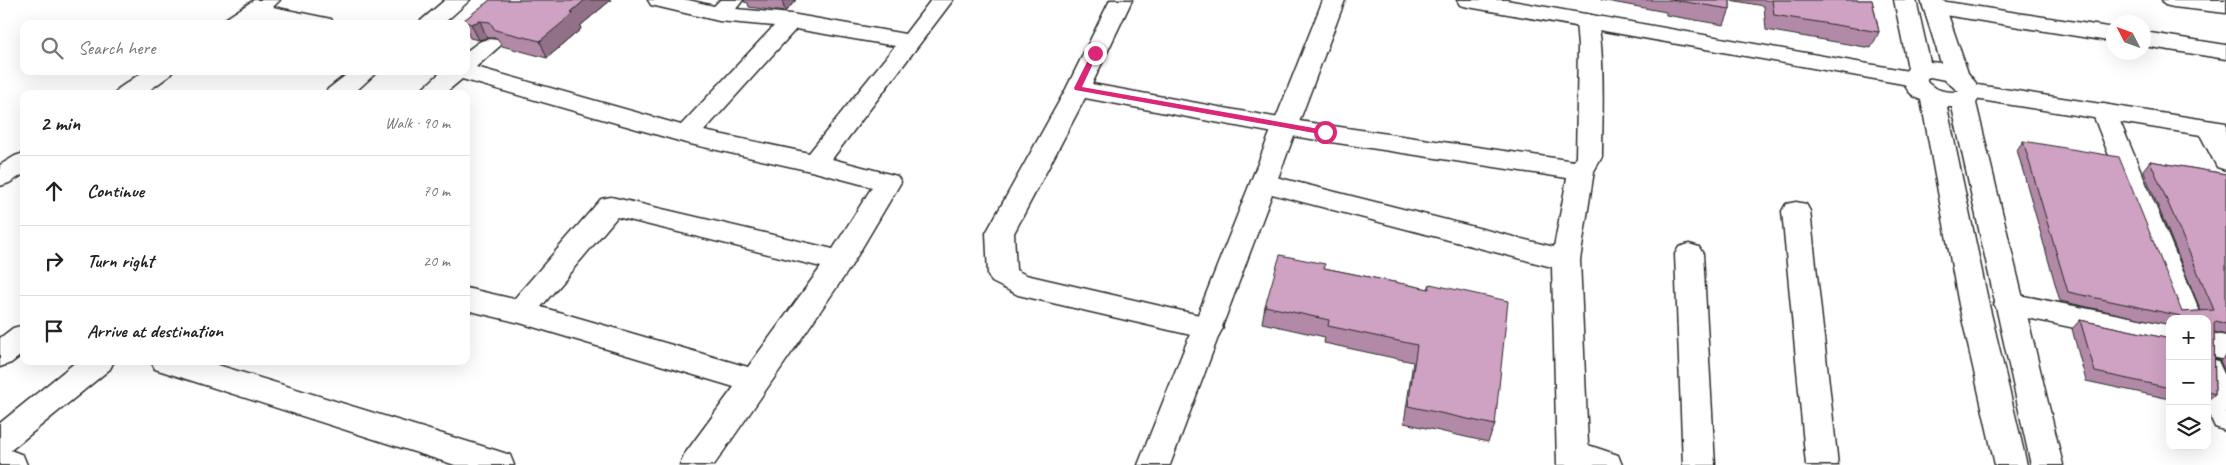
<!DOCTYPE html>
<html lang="en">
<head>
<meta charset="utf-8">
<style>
  :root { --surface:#fff; --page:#f2f2f2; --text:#222; --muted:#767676; --line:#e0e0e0 }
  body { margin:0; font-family:Caveat,sans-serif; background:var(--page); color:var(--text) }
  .controls { position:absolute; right:15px; bottom:15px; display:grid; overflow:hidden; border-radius:10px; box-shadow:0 5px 20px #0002 }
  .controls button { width:45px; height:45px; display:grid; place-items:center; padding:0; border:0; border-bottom:1px solid var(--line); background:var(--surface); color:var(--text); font:25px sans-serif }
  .compass { position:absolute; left:2106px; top:15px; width:45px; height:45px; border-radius:50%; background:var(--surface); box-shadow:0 5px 20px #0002; rotate:312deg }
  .stop { position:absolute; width:15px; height:15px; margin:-11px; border:4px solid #db2777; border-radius:50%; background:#fff }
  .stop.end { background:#db2777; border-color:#fff; box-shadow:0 1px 5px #0008 }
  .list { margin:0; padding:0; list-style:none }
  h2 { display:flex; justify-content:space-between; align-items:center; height:65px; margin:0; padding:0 20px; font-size:21px }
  h2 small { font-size:16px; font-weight:400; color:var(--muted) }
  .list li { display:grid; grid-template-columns:32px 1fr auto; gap:15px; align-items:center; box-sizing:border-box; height:70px; padding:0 20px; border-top:1px solid var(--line) }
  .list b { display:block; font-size:19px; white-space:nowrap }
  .list em { font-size:16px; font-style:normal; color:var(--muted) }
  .icon { flex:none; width:28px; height:28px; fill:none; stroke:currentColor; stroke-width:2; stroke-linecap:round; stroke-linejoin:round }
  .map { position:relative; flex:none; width:2226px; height:465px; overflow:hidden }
  .search { position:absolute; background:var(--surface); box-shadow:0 5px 20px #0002; left:20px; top:20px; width:450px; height:55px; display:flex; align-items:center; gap:12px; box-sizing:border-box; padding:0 18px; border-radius:10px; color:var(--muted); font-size:19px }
  .panel { position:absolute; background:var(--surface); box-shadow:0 5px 20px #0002; left:20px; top:90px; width:450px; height:275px; border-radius:10px }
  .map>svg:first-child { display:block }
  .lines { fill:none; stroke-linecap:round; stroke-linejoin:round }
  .minor-casing { stroke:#2b2b2b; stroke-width:3 }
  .tertiary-casing { stroke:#2b2b2b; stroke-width:3 }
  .secondary-casing { stroke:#2b2b2b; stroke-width:3 }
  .minor { fill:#fff; fill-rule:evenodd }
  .tertiary { fill:#fff; fill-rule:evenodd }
  .secondary { fill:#fff; fill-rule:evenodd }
  .wall { fill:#b28aa7; stroke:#2b2b2b }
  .shaded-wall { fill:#917188; stroke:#2b2b2b }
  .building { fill:#cfa1c2; stroke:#2b2b2b }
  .route { fill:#db2777 }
</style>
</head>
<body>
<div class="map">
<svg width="2226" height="465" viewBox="0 0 2226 465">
  <rect width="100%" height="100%" fill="#fff"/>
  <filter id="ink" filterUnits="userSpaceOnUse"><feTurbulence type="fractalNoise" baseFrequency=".02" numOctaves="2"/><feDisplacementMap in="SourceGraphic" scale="10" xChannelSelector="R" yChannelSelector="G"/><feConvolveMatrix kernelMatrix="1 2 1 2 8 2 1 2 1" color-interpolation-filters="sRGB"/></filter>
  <g filter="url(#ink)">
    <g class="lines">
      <defs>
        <g id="minor">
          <path d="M 254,0 L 280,0 L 273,7 L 331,19 L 334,24 L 288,24 L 258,18 L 249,24 L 222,24 L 225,19 Z"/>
          <path d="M 648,0 L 688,0 L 714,6 L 720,0 L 743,0 L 736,9 L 791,14 L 905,34 L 931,0 L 953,0 L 832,159 L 897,176 L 901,182 L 850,268 L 714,465 L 680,465 L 684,455 L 734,387 L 520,323 L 466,310 L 466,288 L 514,299 L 601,199 L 611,197 L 833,249 L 872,187 L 815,172 L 686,143 L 462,79 L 444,94 L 417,94 L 442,71 L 466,71 L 466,52 C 477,43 483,37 497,40 L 501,45 L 476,67 L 681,125 L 774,26 L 719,21 L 651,5 ZM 796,29 L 895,46 L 809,153 L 704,131 ZM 617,217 L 821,267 L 748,367 L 541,307 Z"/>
          <path d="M 1110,0 L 1132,0 L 1092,84 L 1285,119 L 1574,161 L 1576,157 L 1578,47 L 1576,21 L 1579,16 L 1587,14 L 1595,16 C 1606,33 1602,131 1602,157 L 1594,171 L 1580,260 L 1588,445 L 1618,455 L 1622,465 L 1557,465 L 1552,267 L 1264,192 L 1255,189 L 1251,183 L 1255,177 L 1264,174 L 1554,247 L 1567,178 L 1285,135 L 1085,98 L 1014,233 L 1016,270 L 1026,275 L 1208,317 L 1218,320 L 1223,328 L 1218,336 L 1208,339 L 1018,295 L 992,282 L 988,275 L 986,233 L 1066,89 Z"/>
          <path d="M 1934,0 L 2114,28 L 2114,42 L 1926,12 L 1923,7 L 1926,2 Z"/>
          <path d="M 2162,0 L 2226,0 L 2226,13 L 2173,7 L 2165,5 Z"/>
          <path d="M 2144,32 L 2226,45 L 2226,59 L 2144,46 Z"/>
          <path d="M 144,71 L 173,71 L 169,76 L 144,94 L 115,94 L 118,89 Z"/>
          <path d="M 2104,104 L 2113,106 L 2116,112 L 2203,319 L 2173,319 L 2092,112 L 2095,106 Z"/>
          <path d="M 2210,121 L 2219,123 L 2226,136 L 2226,170 L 2217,167 L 2197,129 L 2201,123 Z"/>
          <path d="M 24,153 L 24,174 L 9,183 L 0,186 L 0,165 L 15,156 Z"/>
          <path d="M 1796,202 L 1806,204 L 1810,211 L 1838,465 L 1806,465 L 1782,211 L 1786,204 Z"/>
          <path d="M 1689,244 L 1699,247 L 1703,254 L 1715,465 L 1683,465 L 1675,254 L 1679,247 Z"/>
          <path d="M 2009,293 L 2170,325 L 2170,348 L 1999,312 L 1994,304 L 1999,296 Z"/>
          <path d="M 2207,332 L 2226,336 L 2226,360 L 2207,356 Z"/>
          <path d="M 2207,357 L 2218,361 L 2226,378 L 2226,431 L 2215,427 L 2207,410 Z"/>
          <path d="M 77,361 L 114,361 L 110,369 L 11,450 L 0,454 L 0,423 Z"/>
          <path d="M 151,361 L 205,361 L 498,451 L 510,455 L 514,465 L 455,465 L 155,369 Z"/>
        </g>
        <g id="tertiary">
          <path d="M 445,0 L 470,0 L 443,24 L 417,24 Z"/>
          <path d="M 1323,0 L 1345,0 L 1170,465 L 1138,465 Z"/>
          <path d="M 1457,0 L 1506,0 L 1914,72 L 1922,74 L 1926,79 L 1922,84 L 1914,86 L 1468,7 L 1460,5 Z"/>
          <path d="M 351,71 L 378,71 L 353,94 L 325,94 L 328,89 Z"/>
          <path d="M 1971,84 L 2226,123 L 2226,139 L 1962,97 L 1959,92 L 1962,87 Z"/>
          <path d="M 24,325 L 24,353 L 11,363 L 0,367 L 0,338 L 13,328 Z"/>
          <path d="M 0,446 L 23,455 L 27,465 L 0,465 Z"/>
        </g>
        <path id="secondary" d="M 1894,0 L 1916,0 L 1930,62 L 1941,63 L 1921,0 L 1943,0 L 1968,73 L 1983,92 L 1976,103 L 2063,465 L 2031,465 L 1952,107 L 1947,107 L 1989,305 L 2027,465 L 1995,465 L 1959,305 L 1921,100 C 1908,95 1897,80 1908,68 ZM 1930,77 L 1945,80 L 1959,92 C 1946,92 1936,91 1927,82 L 1927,78 Z"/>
      </defs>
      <use href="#minor" class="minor-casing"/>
      <use href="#tertiary" class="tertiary-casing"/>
      <use href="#secondary" class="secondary-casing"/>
      <use href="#minor" class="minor"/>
      <use href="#tertiary" class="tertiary"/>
      <use href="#secondary" class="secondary"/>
    </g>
    <g class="wall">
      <path d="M 490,0 L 611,0 L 580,26 L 581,29 L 547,58 L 502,46 L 497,38 L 487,38 L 479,40 L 470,38 L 466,29 L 466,24 L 464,24 L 463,21 Z"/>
      <path d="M 744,0 L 796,0 L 785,12 L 749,7 L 748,3 L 744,2 Z"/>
      <path d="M 1601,0 L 1872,0 L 1879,32 L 1871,48 L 1766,30 L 1764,6 L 1730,0 L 1730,9 L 1724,25 L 1666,15 L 1666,12 Z"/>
      <path d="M 2023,141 L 2182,312 L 2201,311 L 2143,170 L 2150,161 L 2226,174 L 2226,335 L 2214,332 L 2215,394 L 2207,401 L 2207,319 L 2170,319 L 2170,325 L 2060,301 L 2017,150 Z"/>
      <path d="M 1324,268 L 1428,289 L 1430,284 L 1495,425 L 1488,442 L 1404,423 L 1413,362 L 1324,343 L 1325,337 L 1262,323 L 1265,306 Z"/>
      <path d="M 2080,320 L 2170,339 L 2170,399 L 2086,381 L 2072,329 Z"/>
      <path d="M 2226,355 L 2226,374 L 2220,361 Z"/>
    </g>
    <g class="shaded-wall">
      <path d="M 585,0 L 611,0 L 580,26 L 581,29 L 547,58 L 540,41 L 571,12 Z"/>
      <path d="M 782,0 L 796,0 L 785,12 Z"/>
      <path d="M 480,21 L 487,38 L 479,40 L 471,24 Z"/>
    </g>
    <g class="building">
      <path d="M 490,0 L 585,0 L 571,12 L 574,13 L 540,41 L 495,30 L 490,22 L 480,21 L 471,24 L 463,21 Z"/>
      <path d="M 1672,0 L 1730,0 L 1730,9 Z"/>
      <path d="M 1772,0 L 1872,0 L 1879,32 L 1774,15 Z"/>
      <path d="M 2023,141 L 2119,157 L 2182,312 L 2214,310 L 2150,161 L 2226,174 L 2226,324 L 2216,321 L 2214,323 L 2215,394 L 2208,392 L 2209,397 L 2207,396 L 2207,319 L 2181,319 L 2181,316 L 2068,292 Z"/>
      <path d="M 1280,255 L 1325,264 L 1324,268 L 1429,289 L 1430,284 L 1508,301 L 1495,425 L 1408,406 L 1417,345 L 1328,326 L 1329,320 L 1265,306 Z"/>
      <path d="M 2080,320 L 2170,339 L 2170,388 L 2095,372 Z"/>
    </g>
  </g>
  <path class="route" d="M 1092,52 L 1098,53 L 1082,87 L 1325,130 L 1328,132 L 1325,135 L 1075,90 L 1074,88 Z"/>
</svg>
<div class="controls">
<button>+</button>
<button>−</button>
<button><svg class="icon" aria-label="layers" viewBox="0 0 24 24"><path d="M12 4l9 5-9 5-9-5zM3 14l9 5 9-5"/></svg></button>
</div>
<svg class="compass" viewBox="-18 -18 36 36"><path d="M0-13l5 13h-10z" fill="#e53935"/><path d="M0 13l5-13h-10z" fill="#767676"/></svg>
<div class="stop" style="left:1325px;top:132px"></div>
<div class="stop end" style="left:1095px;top:53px"></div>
<div class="search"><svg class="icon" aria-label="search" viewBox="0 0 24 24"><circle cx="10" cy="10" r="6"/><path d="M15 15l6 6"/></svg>Search here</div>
<section class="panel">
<h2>2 min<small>Walk · 90 m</small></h2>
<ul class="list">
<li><svg class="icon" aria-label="ahead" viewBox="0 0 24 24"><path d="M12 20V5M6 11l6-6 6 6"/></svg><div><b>Continue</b></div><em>70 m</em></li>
<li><svg class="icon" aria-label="right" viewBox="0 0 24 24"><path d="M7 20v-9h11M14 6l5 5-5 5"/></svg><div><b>Turn right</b></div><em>20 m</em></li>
<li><svg class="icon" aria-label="arrive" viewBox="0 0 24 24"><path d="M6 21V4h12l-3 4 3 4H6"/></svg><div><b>Arrive at destination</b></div></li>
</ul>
</section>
</div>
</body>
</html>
